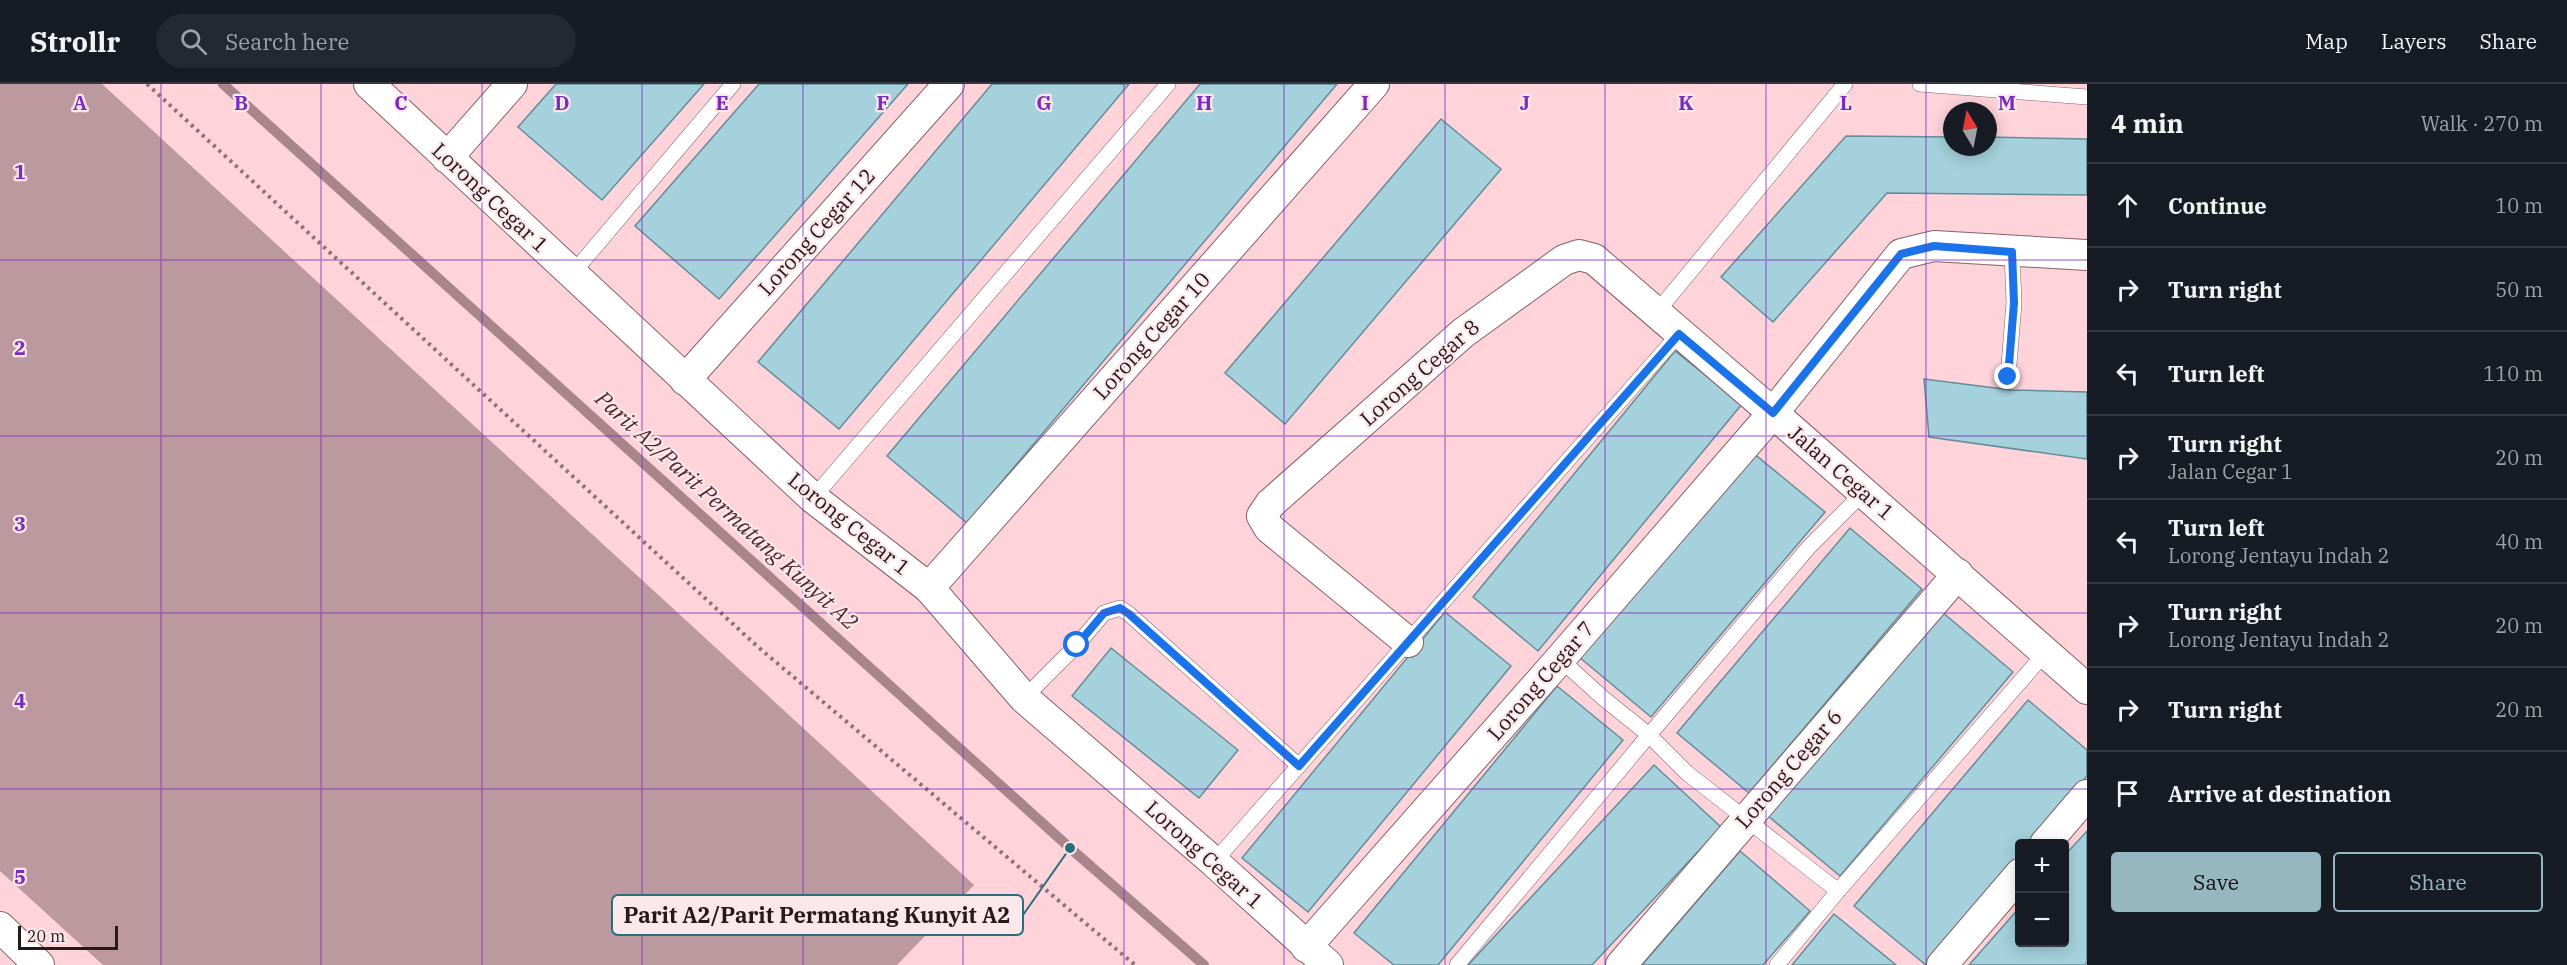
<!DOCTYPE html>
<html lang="en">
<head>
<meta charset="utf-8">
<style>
  :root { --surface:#171b24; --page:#242831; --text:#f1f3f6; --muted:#9ea1a6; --line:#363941; --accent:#97b7c0 }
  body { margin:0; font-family:"IBM Plex Serif",serif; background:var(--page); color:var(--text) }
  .controls { position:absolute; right:18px; bottom:18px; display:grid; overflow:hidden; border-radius:6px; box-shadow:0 3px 15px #0003 }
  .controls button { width:54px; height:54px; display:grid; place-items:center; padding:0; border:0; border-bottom:2px solid var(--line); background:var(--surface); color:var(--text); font:30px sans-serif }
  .compass { position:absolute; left:1943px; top:18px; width:54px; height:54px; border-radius:50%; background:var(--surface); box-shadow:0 3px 15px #0003; rotate:350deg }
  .scale { position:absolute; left:18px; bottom:15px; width:100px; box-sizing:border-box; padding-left:6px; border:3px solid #27181b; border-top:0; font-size:16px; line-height:21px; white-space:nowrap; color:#27181b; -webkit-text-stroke:4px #fae8ea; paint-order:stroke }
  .stop { position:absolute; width:18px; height:18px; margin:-14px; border:4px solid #1a73e8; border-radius:50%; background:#fff }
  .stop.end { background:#1a73e8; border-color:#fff; box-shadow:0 2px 6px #0008 }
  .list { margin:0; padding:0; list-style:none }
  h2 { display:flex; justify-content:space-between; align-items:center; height:78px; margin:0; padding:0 24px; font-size:26px }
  h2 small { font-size:20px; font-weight:400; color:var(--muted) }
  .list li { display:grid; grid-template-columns:39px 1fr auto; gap:18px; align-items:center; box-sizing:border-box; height:84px; padding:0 24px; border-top:2px solid var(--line) }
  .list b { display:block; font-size:22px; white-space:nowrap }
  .list p { margin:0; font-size:20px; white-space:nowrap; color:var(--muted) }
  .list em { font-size:20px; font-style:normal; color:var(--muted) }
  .actions { display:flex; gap:12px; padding:18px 24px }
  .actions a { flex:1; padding:14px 0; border:2px solid var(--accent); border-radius:6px; text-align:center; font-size:21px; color:var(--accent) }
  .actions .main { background:var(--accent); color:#111 }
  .icon { flex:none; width:33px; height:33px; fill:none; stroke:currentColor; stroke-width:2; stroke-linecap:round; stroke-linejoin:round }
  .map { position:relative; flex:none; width:2087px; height:881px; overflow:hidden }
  header { display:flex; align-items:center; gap:36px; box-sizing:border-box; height:84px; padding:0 30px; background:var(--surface); border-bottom:2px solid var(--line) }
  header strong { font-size:28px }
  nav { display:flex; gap:33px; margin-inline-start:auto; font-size:21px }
  .search { width:420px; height:54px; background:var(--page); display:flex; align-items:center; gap:15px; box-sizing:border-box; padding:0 21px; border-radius:33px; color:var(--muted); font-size:22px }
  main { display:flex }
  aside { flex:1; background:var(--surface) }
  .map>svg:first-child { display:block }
  .forest { fill:#bb999e }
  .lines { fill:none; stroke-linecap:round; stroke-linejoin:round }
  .stream { stroke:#a7858b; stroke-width:10 }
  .building { fill:#a4d1dc; stroke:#638e99; stroke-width:1.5 }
  .lane-casing { stroke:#876168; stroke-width:16 }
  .street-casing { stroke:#876168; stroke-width:32 }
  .path { stroke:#8d7175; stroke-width:4; stroke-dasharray:3 4.5; stroke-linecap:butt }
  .lane { stroke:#fff; stroke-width:15 }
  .street { stroke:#fff; stroke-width:30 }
  .route { stroke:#1a73e8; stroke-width:8 }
  .grid { fill:none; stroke:#7b2cbf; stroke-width:1.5; stroke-opacity:0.55 }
  .labels { text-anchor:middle; stroke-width:4.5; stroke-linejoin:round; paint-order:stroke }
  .street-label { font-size:21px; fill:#27181b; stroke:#fae8ea }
  .water-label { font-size:22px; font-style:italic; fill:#552530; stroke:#fae8ea }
  .grid-label { font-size:20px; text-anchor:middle; font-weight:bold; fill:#7b2cbf; stroke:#fae8ea; stroke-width:4.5; stroke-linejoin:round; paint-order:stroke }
  .leader { fill:none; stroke:#296e7d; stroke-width:2 }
  .callout-dot { fill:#296e7d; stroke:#fae8ea; stroke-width:2 }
  .callout { fill:#fae8ea; stroke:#296e7d; stroke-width:2 }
  .callout-label { font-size:22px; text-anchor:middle; font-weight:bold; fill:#27181b }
</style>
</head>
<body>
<header>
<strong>Strollr</strong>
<div class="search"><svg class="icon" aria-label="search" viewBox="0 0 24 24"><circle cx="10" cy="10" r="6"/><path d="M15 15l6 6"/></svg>Search here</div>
<nav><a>Map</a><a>Layers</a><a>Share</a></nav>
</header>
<main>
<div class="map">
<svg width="2087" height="881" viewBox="0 0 2087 881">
  <rect width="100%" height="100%" fill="#fed3da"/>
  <path class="forest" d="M 0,0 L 102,0 L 974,801 L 897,881 L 103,881 L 0,787 Z"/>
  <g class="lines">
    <path class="stream" d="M 223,0 L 1070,764 L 1204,881"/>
  </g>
  <g class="building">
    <path d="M 556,0 L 704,0 L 602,116 L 518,43 Z"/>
    <path d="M 759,0 L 908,0 L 719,215 L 635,142 Z"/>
    <path d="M 992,0 L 1129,0 L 839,345 L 758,278 Z"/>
    <path d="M 1200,0 L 1337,0 L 967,439 L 887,372 Z"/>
    <path d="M 1441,35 L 1501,85 L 1285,340 L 1225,289 Z"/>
    <path d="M 1846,52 L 1952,53 L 1952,63 L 1988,63 L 1988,53 L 2087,55 L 2087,111 L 1887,109 L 1773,238 L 1721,193 Z"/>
    <path d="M 1675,267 L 1742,320 L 1538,567 L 1473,513 Z"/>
    <path d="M 1924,295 L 2011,306 L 2087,308 L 2087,375 L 1929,353 Z"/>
    <path d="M 1752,368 L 1825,428 L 1651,633 L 1579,573 Z"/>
    <path d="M 1850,444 L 1922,505 L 1749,709 L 1677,649 Z"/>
    <path d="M 1941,527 L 2013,588 L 1840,792 L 1768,732 Z"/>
    <path d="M 1445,528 L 1511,582 L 1308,828 L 1242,774 Z"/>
    <path d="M 1111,564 L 1238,666 L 1199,714 L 1072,612 Z"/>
    <path d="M 1557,602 L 1623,656 L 1438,881 L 1394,881 L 1354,849 Z"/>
    <path d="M 2028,616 L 2087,666 L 2087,692 L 2030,760 L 2020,760 L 2020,772 L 1926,881 L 1854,822 Z"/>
    <path d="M 1654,681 L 1721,743 L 1592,881 L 1468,881 Z"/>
    <path d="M 2087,747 L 2087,878 L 2085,881 L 1969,881 L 2020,823 L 2020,858 L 2064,858 L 2064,772 Z"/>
    <path d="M 1740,767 L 1810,827 L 1763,881 L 1642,881 Z"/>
    <path d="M 1834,830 L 1896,881 L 1792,881 Z"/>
  </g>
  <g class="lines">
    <defs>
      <g id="lane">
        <path d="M 1920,0 L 2087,13"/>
        <path d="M 572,190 L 733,0"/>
        <path d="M 1656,229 L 1845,0"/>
        <path d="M 2008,293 L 2014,219 L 2012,168"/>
        <path d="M 813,414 L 1168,0"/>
        <path d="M 1560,575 L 1603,614 L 1649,651 L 1809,463 L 1863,409"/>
        <path d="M 1024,614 L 1077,561 L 1104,529 L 1120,524 L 1129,530 L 1299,682"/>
        <path d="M 1214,778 L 1679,250"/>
        <path d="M 1457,881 L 1649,651 L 1687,689 L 1838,807"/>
        <path d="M 1777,881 L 1838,807 L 2046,568"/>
      </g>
      <g id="street">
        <path d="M 369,0 L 813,414 L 929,504 L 1024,614 L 1214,778 L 1328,881"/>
        <path d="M 447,74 L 512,0"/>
        <path d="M 685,296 L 949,0"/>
        <path d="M 929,504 L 1374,0"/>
        <path d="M 1408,558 L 1269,444 L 1262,432 L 1270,420 L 1463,249 L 1564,176 L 1579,171 L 1594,175 L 1773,329 L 2087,605"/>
        <path d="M 2045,760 L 2087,711"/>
        <path d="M 0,843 L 39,881"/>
        <path d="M 1306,863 L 1560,575 L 1773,329 L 1901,170 L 1934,162 L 2087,171"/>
        <path d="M 1621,881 L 1958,490"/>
        <path d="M 1942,881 L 2020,790"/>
      </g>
    </defs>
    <use href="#lane" class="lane-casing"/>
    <use href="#street" class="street-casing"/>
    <path class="path" d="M 147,0 L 758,563 L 1135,881"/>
    <use href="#lane" class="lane"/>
    <use href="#street" class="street"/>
  </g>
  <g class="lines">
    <path class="route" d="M 1077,561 L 1104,529 L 1120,524 L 1129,530 L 1299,682 L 1679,250 L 1773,329 L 1901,170 L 1934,162 L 2012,168 L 2014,219 L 2008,293"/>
  </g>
  <path class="grid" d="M 161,0 L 161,881M 321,0 L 321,881M 482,0 L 482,881M 642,0 L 642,881M 803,0 L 803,881M 963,0 L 963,881M 1124,0 L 1124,881M 1284,0 L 1284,881M 1445,0 L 1445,881M 1605,0 L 1605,881M 1766,0 L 1766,881M 1926,0 L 1926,881M 0,176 L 2087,176M 0,352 L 2087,352M 0,529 L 2087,529M 0,705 L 2087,705"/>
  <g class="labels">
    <g class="street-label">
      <text transform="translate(490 114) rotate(43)" y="7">Lorong Cegar 1</text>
      <text transform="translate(817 148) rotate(-48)" y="7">Lorong Cegar 12</text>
      <text transform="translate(1152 252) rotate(-48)" y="7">Lorong Cegar 10</text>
      <text transform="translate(1420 289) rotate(-41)" y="7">Lorong Cegar 8</text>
      <text transform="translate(1841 389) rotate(41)" y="7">Jalan Cegar 1</text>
      <text transform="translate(849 440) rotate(39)" y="7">Lorong Cegar 1</text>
      <text transform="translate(1541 597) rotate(-49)" y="7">Lorong Cegar 7</text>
      <text transform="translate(1789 685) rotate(-49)" y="7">Lorong Cegar 6</text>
      <text transform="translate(1204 771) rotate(42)" y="7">Lorong Cegar 1</text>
    </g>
    <g class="water-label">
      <text transform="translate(727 426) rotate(42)" y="8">Parit A2/Parit Permatang Kunyit A2</text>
    </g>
  </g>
  <g class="grid-label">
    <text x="80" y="26">A</text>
    <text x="241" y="26">B</text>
    <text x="401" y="26">C</text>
    <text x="562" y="26">D</text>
    <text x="722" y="26">E</text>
    <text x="883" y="26">F</text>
    <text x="1044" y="26">G</text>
    <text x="1204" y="26">H</text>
    <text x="1365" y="26">I</text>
    <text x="1525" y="26">J</text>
    <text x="1686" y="26">K</text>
    <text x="1846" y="26">L</text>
    <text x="2007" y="26">M</text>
    <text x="20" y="95">1</text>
    <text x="20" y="271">2</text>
    <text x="20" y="447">3</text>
    <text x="20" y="624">4</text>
    <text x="20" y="800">5</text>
  </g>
  <path class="leader" d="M1070 764L1023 831"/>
  <circle class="callout-dot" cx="1070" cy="764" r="6"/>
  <rect class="callout" x="612" y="811" width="411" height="40" rx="6"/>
  <g class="callout-label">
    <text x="817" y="839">Parit A2/Parit Permatang Kunyit A2</text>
  </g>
</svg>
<div class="controls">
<button>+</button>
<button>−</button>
</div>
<svg class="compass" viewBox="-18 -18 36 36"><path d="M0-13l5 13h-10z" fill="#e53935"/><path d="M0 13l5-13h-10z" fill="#9ea1a6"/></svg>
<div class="scale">20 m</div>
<div class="stop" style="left:1077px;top:561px"></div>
<div class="stop end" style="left:2008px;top:293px"></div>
</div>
<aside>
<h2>4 min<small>Walk · 270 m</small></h2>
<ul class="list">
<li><svg class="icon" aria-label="ahead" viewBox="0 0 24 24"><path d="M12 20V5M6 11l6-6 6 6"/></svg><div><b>Continue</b></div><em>10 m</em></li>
<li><svg class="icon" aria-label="right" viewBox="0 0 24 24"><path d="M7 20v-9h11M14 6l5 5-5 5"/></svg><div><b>Turn right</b></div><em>50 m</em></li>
<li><svg class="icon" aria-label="left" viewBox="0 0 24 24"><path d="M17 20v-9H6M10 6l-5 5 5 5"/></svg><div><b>Turn left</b></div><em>110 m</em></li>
<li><svg class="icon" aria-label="right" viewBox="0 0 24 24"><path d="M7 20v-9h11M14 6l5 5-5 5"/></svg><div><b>Turn right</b><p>Jalan Cegar 1</p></div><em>20 m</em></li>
<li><svg class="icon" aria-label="left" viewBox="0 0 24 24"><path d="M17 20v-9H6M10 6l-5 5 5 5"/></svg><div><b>Turn left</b><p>Lorong Jentayu Indah 2</p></div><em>40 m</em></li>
<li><svg class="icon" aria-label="right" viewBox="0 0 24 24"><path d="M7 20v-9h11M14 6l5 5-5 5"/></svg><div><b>Turn right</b><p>Lorong Jentayu Indah 2</p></div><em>20 m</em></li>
<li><svg class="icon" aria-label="right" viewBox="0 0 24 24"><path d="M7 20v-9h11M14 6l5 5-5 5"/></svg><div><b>Turn right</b></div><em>20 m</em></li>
<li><svg class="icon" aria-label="arrive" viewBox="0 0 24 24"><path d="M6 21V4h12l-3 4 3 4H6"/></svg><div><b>Arrive at destination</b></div></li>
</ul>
<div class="actions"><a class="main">Save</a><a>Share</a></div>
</aside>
</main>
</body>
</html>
